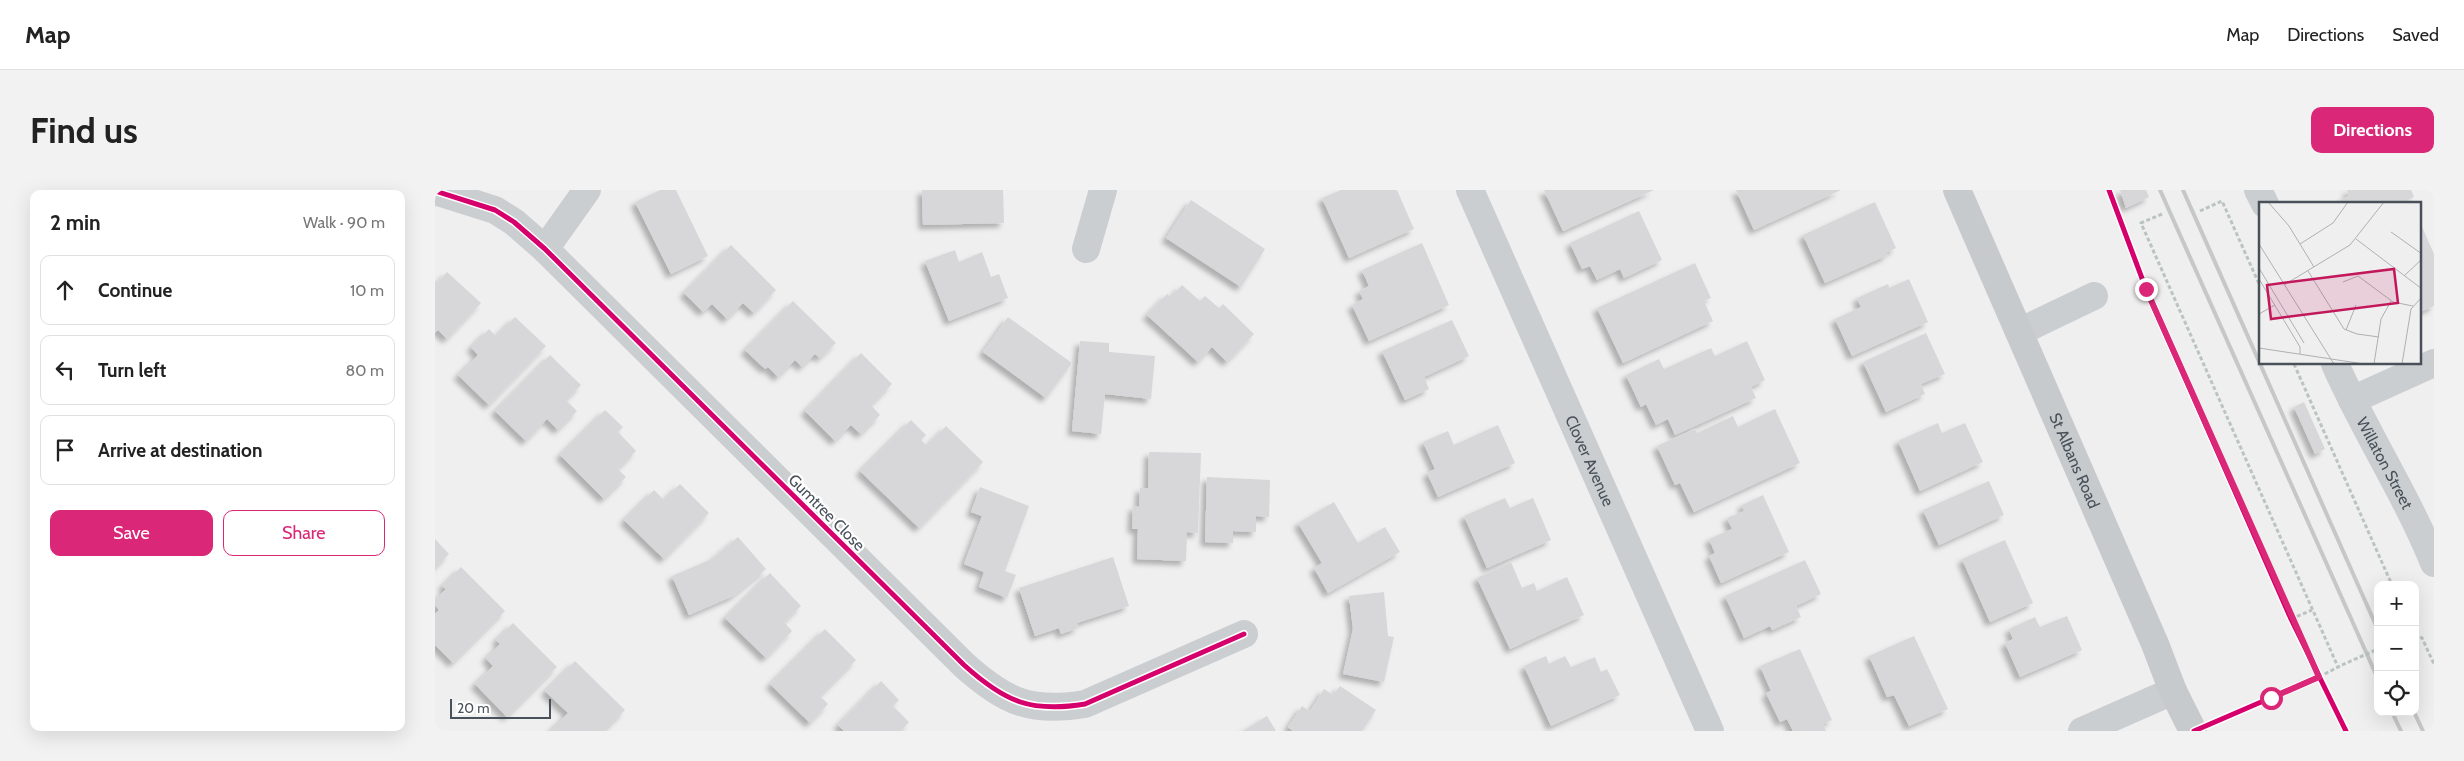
<!DOCTYPE html>
<html lang="en">
<head>
<meta charset="utf-8">
<style>
  :root { --surface:#fff; --page:#f2f2f2; --text:#222; --muted:#767676; --line:#e0e0e0; --accent:#db2777 }
  body { margin:0; font-family:Cabin,sans-serif; background:var(--page); color:var(--text) }
  .controls { position:absolute; right:15px; bottom:15px; display:grid; overflow:hidden; border-radius:10px; box-shadow:0 5px 20px #0002 }
  .controls button { width:45px; height:45px; display:grid; place-items:center; padding:0; border:0; border-bottom:1px solid var(--line); background:var(--surface); color:var(--text); font:25px sans-serif }
  .scale { position:absolute; left:15px; bottom:12px; width:101px; box-sizing:border-box; padding-left:5px; border:2px solid #48515a; border-top:0; font-size:14px; line-height:18px; white-space:nowrap; color:#48515a; -webkit-text-stroke:4px #fff; paint-order:stroke }
  .stop { position:absolute; width:15px; height:15px; margin:-11px; border:4px solid #db2777; border-radius:50%; background:#fff }
  .stop.end { background:#db2777; border-color:#fff; box-shadow:0 1px 5px #0008 }
  .list { margin:0; padding:0; list-style:none }
  h2 { display:flex; justify-content:space-between; align-items:center; height:65px; margin:0; padding:0 20px; font-size:21px }
  h2 small { font-size:16px; font-weight:400; color:var(--muted) }
  .list li { display:grid; grid-template-columns:32px 1fr auto; gap:15px; align-items:center; box-sizing:border-box; height:70px; margin:0 10px 10px; padding:0 10px; border:1px solid var(--line); border-radius:10px }
  .list b { display:block; font-size:19px; white-space:nowrap }
  .list em { font-size:16px; font-style:normal; color:var(--muted) }
  .actions { display:flex; gap:10px; padding:15px 20px }
  .actions a { flex:1; padding:11px 0; border:1px solid var(--accent); border-radius:10px; text-align:center; font-size:18px; color:var(--accent) }
  .actions .main { background:var(--accent); color:#fff }
  .icon { flex:none; width:28px; height:28px; fill:none; stroke:currentColor; stroke-width:2; stroke-linecap:round; stroke-linejoin:round }
  .map { position:relative; flex:none; width:1999px; height:541px; overflow:hidden; border-radius:10px }
  header { display:flex; align-items:center; gap:30px; box-sizing:border-box; height:70px; padding:0 25px; background:var(--surface); border-bottom:1px solid var(--line) }
  header strong { font-size:24px }
  nav { display:flex; gap:28px; margin-inline-start:auto; font-size:18px }
  .intro { display:flex; align-items:center; justify-content:space-between; box-sizing:border-box; height:120px; padding:0 30px }
  h1 { margin:0; font-size:35px }
  .button { padding:12px 22px; border-radius:10px; background:var(--accent); color:#fff; font-size:18px; font-weight:700 }
  main { display:flex; gap:30px; padding:0 30px }
  aside { flex:1; background:var(--surface); border-radius:10px; box-shadow:0 5px 20px #0002 }
  .map>svg:first-child { display:block }
  .building { fill:#d7d7d9; filter:url(#shadow) }
  .lines { fill:none; stroke-linecap:round; stroke-linejoin:round }
  .path { stroke:#bac4c0; stroke-width:3; stroke-dasharray:4 2.5; stroke-linecap:butt }
  .minor { stroke:#cbced0; stroke-width:28 }
  .major { stroke:#c7cacd; stroke-width:28 }
  .rail { stroke:#c6c7c9; stroke-width:4 }
  .path-bridge { stroke:#bac4c0; stroke-width:3; stroke-dasharray:4 2.5; stroke-linecap:butt }
  .cycleway-casing { stroke:#fff; stroke-width:8 }
  .cycleway { stroke:#d6006c; stroke-width:5 }
  .route { stroke:#db2777; stroke-width:6 }
  .labels { text-anchor:middle; stroke-width:4.5; stroke-linejoin:round; paint-order:stroke }
  .street-label { font-size:16px; fill:#48515a; stroke:#fff }
  .inset-road { fill:none; stroke:#adb0b3; stroke-width:1 }
  .view { fill:#c2185b; fill-opacity:0.15; stroke:#c2185b; stroke-width:2.5 }
  .inset-edge { fill:none; stroke:#48515a; stroke-width:2.5 }
</style>
</head>
<body>
<header>
<strong>Map</strong>
<nav><a>Map</a><a>Directions</a><a>Saved</a></nav>
</header>
<div class="intro"><h1>Find us</h1><a class="button">Directions</a></div>
<main>
<aside>
<h2>2 min<small>Walk · 90 m</small></h2>
<ul class="list">
<li><svg class="icon" aria-label="ahead" viewBox="0 0 24 24"><path d="M12 20V5M6 11l6-6 6 6"/></svg><div><b>Continue</b></div><em>10 m</em></li>
<li><svg class="icon" aria-label="left" viewBox="0 0 24 24"><path d="M17 20v-9H6M10 6l-5 5 5 5"/></svg><div><b>Turn left</b></div><em>80 m</em></li>
<li><svg class="icon" aria-label="arrive" viewBox="0 0 24 24"><path d="M6 21V4h12l-3 4 3 4H6"/></svg><div><b>Arrive at destination</b></div></li>
</ul>
<div class="actions"><a class="main">Save</a><a>Share</a></div>
</aside>
<div class="map">
<svg width="1999" height="541" viewBox="0 0 1999 541">
  <defs>
    <filter id="shadow"><feDropShadow dx="-4.5" dy="4.5" stdDeviation="2.5" flood-color="#0004"/></filter>
  </defs>
  <rect width="100%" height="100%" fill="#f0efef"/>
  <g class="building">
    <path d="M 225,0 L 241,0 L 273,66 L 236,84 L 200,12 Z"/>
    <path d="M 487,0 L 568,0 L 569,33 L 488,35 Z"/>
    <path d="M 906,0 L 962,0 L 979,39 L 914,68 L 887,8 Z"/>
    <path d="M 1109,0 L 1219,0 L 1128,41 Z"/>
    <path d="M 1301,0 L 1406,0 L 1319,40 Z"/>
    <path d="M 1685,0 L 1711,0 L 1714,7 L 1691,18 Z"/>
    <path d="M 1912,0 L 1976,0 L 1979,7 L 1973,10 L 1975,14 L 1907,14 L 1905,10 L 1914,6 Z"/>
    <path d="M 756,10 L 830,59 L 806,97 L 731,48 Z"/>
    <path d="M 1440,12 L 1461,58 L 1451,63 L 1453,65 L 1390,93 L 1368,45 Z"/>
    <path d="M 1204,21 L 1227,70 L 1189,88 L 1185,79 L 1162,90 L 1155,76 L 1147,79 L 1135,53 Z"/>
    <path d="M 1985,32 L 1999,64 L 1999,116 L 1985,122 Z"/>
    <path d="M 987,53 L 1014,115 L 934,151 L 917,115 L 928,109 L 924,101 L 934,96 L 927,80 Z"/>
    <path d="M 296,55 L 341,100 L 319,123 L 308,113 L 292,129 L 277,114 L 268,122 L 249,103 Z"/>
    <path d="M 520,60 L 524,72 L 547,62 L 556,87 L 564,84 L 573,108 L 514,131 L 490,71 Z"/>
    <path d="M 1260,73 L 1276,108 L 1269,111 L 1278,131 L 1188,173 L 1162,118 Z"/>
    <path d="M 12,82 L 46,113 L 12,149 L 3,140 L 0,143 L 0,95 Z"/>
    <path d="M 1474,89 L 1493,132 L 1417,166 L 1400,129 L 1426,117 L 1422,108 L 1453,94 L 1454,98 Z"/>
    <path d="M 747,95 L 765,111 L 770,106 L 784,118 L 788,114 L 819,144 L 792,172 L 777,157 L 763,172 L 712,125 L 732,104 L 736,107 Z"/>
    <path d="M 358,111 L 401,153 L 385,168 L 380,164 L 367,177 L 360,170 L 343,187 L 333,177 L 330,179 L 310,160 Z"/>
    <path d="M 80,127 L 111,156 L 54,215 L 23,185 L 43,165 L 36,157 L 54,139 L 61,146 Z"/>
    <path d="M 573,127 L 637,173 L 611,208 L 548,162 Z"/>
    <path d="M 1017,130 L 1034,166 L 989,187 L 994,199 L 970,210 L 947,161 Z"/>
    <path d="M 1491,143 L 1510,184 L 1486,194 L 1490,204 L 1451,222 L 1428,172 Z"/>
    <path d="M 645,151 L 674,153 L 674,162 L 720,166 L 716,209 L 670,204 L 666,244 L 637,241 Z"/>
    <path d="M 1312,151 L 1330,190 L 1316,197 L 1321,208 L 1240,245 L 1233,229 L 1221,235 L 1211,214 L 1206,217 L 1191,185 L 1224,169 L 1229,179 L 1276,158 L 1280,166 Z"/>
    <path d="M 426,163 L 457,194 L 436,215 L 445,225 L 426,244 L 416,235 L 400,251 L 370,221 Z"/>
    <path d="M 115,165 L 146,195 L 131,210 L 142,221 L 123,240 L 112,229 L 91,251 L 60,221 Z"/>
    <path d="M 1869,212 L 1890,259 L 1880,264 L 1859,217 Z"/>
    <path d="M 1340,219 L 1365,273 L 1259,322 L 1245,293 L 1240,295 L 1222,256 L 1260,239 L 1262,243 L 1298,226 L 1303,237 Z"/>
    <path d="M 170,220 L 188,237 L 183,242 L 201,261 L 183,279 L 191,287 L 169,309 L 125,265 Z"/>
    <path d="M 476,230 L 491,245 L 486,250 L 492,256 L 511,236 L 548,272 L 484,338 L 425,281 Z"/>
    <path d="M 1503,233 L 1507,243 L 1530,233 L 1548,272 L 1485,301 L 1463,251 Z"/>
    <path d="M 1063,235 L 1080,273 L 1003,307 L 992,283 L 1000,279 L 988,252 L 1013,241 L 1019,255 Z"/>
    <path d="M 714,262 L 766,263 L 763,343 L 752,342 L 751,371 L 702,369 L 703,339 L 697,339 L 698,316 L 704,317 L 705,298 L 713,298 Z"/>
    <path d="M 772,287 L 835,290 L 834,327 L 821,326 L 821,342 L 798,341 L 798,353 L 770,352 Z"/>
    <path d="M 1554,291 L 1569,325 L 1504,355 L 1488,320 Z"/>
    <path d="M 245,294 L 274,323 L 229,369 L 189,330 L 219,300 L 229,310 Z"/>
    <path d="M 545,297 L 594,316 L 570,381 L 581,385 L 572,408 L 544,397 L 549,382 L 529,374 L 547,326 L 536,322 Z"/>
    <path d="M 1328,305 L 1354,362 L 1286,393 L 1274,366 L 1280,363 L 1274,349 L 1297,339 L 1292,328 L 1309,321 L 1307,315 Z"/>
    <path d="M 1070,308 L 1075,318 L 1098,308 L 1116,350 L 1052,378 L 1029,326 Z"/>
    <path d="M 899,312 L 923,353 L 950,337 L 965,362 L 893,403 L 879,378 L 887,373 L 863,333 Z"/>
    <path d="M 303,347 L 331,379 L 298,406 L 254,425 L 237,386 L 277,369 Z"/>
    <path d="M 0,349 L 14,364 L 0,378 Z"/>
    <path d="M 1570,350 L 1598,413 L 1555,432 L 1527,369 Z"/>
    <path d="M 678,367 L 694,416 L 642,433 L 643,438 L 626,444 L 624,438 L 600,446 L 584,398 Z"/>
    <path d="M 1370,370 L 1386,404 L 1361,416 L 1366,427 L 1337,440 L 1335,436 L 1309,448 L 1290,406 Z"/>
    <path d="M 1076,372 L 1087,398 L 1099,393 L 1102,401 L 1132,387 L 1149,425 L 1075,459 L 1042,388 Z"/>
    <path d="M 26,377 L 70,421 L 18,473 L 0,455 L 0,424 L 4,420 L 0,415 L 0,410 L 11,399 L 7,396 Z"/>
    <path d="M 335,383 L 366,416 L 349,432 L 357,441 L 331,468 L 290,428 Z"/>
    <path d="M 949,402 L 953,446 L 959,447 L 949,492 L 908,484 L 918,439 L 914,406 Z"/>
    <path d="M 1632,426 L 1647,460 L 1585,487 L 1570,453 L 1578,449 L 1574,439 L 1600,427 L 1605,437 Z"/>
    <path d="M 78,433 L 122,477 L 72,527 L 40,494 L 58,476 L 51,468 L 65,454 L 61,450 Z"/>
    <path d="M 390,439 L 421,470 L 385,506 L 393,514 L 375,533 L 335,494 Z"/>
    <path d="M 1479,446 L 1513,519 L 1474,536 L 1459,505 L 1452,507 L 1434,466 Z"/>
    <path d="M 1365,459 L 1397,530 L 1388,534 L 1391,541 L 1358,541 L 1352,529 L 1345,532 L 1331,503 L 1336,501 L 1325,476 Z"/>
    <path d="M 1111,466 L 1114,474 L 1130,466 L 1136,477 L 1160,467 L 1166,482 L 1172,479 L 1185,505 L 1116,536 L 1089,476 Z"/>
    <path d="M 140,471 L 190,520 L 169,541 L 115,541 L 133,523 L 110,501 Z"/>
    <path d="M 446,491 L 464,510 L 458,516 L 474,532 L 466,541 L 409,541 L 403,535 Z"/>
    <path d="M 905,496 L 941,520 L 927,541 L 858,541 L 853,537 L 867,516 L 875,521 L 889,499 L 898,505 Z"/>
    <path d="M 832,526 L 841,541 L 808,541 Z"/>
  </g>
  <g class="lines">
    <g class="path">
      <path d="M 1765,21 L 1787,11 L 1825,96"/>
      <path d="M 1727,24 L 1706,33 L 1903,477"/>
      <path d="M 1859,174 L 1957,395"/>
      <path d="M 1856,429 L 1877,420"/>
      <path d="M 1980,443 L 1987,448 L 1999,474"/>
      <path d="M 1884,487 L 1907,475"/>
    </g>
    <g class="minor">
      <path id="s1" d="M 1035,0 L 1275,541"/>
      <path d="M 1823,0 L 1830,14"/>
      <path d="M 0,1 L 60,20 L 79,32 L 110,59 L 529,475 C 570,512 596,523 650,514 L 809,444"/>
      <path d="M 110,59 L 152,0"/>
      <path d="M 651,59 L 668,0"/>
      <path d="M 1584,142 L 1659,106"/>
      <path id="s2" d="M 1900,174 C 1930,242 1971,304 1999,373"/>
      <path d="M 1917,210 L 1999,173"/>
      <path d="M 1647,541 L 1738,501"/>
    </g>
    <path class="major" id="s3" d="M 1522,0 L 1720,454 L 1738,501 L 1758,541"/>
    <g class="rail">
      <path d="M 1725,0 L 1943,489"/>
      <path d="M 1748,0 L 1943,440"/>
      <path d="M 1957,522 L 1966,541"/>
      <path d="M 1979,522 L 1988,541"/>
    </g>
    <path class="path-bridge" d="M 1907,475 L 1943,459"/>
    <defs>
      <g id="cycleway">
        <path d="M 1674,0 L 1711,99 L 1856,429 L 1911,541"/>
        <path d="M 0,1 L 60,20 L 79,32 L 110,59 L 529,475 C 570,512 596,523 650,514 L 809,444"/>
        <path d="M 1759,541 L 1884,487"/>
      </g>
    </defs>
    <use href="#cycleway" class="cycleway-casing"/>
    <use href="#cycleway" class="cycleway"/>
  </g>
  <g class="lines">
    <path class="route" d="M 1711,99 L 1884,487 L 1836,508"/>
  </g>
  <g class="labels">
    <g class="street-label">
      <text dy="6" stroke="none"><textPath href="#s1" startOffset="296">Clover Avenue</textPath></text>
      <text dy="6" stroke="none"><textPath href="#s3" startOffset="295">St Albans Road</textPath></text>
      <text dy="6" stroke="none"><textPath href="#s2" startOffset="111">Willaton Street</textPath></text>
      <text transform="translate(392 322) rotate(45)" y="6">Gumtree Close</text>
    </g>
  </g>
  <g transform="translate(1824 12)">
    <rect width="162" height="162" fill="#f0efef"/>
    <path class="inset-road" d="M 9,0 L 30,24 L 55,65M 132,30 L 163,52M 97,37 L 163,87M 0,42 L 75,162M 41,42 L 74,21 L 89,0M 0,66 L 45,141M 49,69 L 85,127 L 98,132 L 120,135M 145,74 L 163,57M 0,77 L 41,145 L 41,152M 84,80 L 99,74 L 134,100 L 154,104M 25,83 L 91,43 L 125,0M 0,112 L 16,103M 87,128 L 97,103M 0,146 L 105,162M 115,162 L 122,117 L 132,99M 143,162 L 152,107 L 163,95"/>
    <path class="view" d="M 135,67 L 139,101 L 12,117 L 8,83 Z"/>
    <rect width="162" height="162" class="inset-edge"/>
  </g>
</svg>
<div class="controls">
<button>+</button>
<button>−</button>
<button><svg class="icon" aria-label="locate" viewBox="0 0 24 24"><circle cx="12" cy="12" r="6"/><path d="M12 2v4M12 18v4M2 12h4M18 12h4"/></svg></button>
</div>
<div class="scale">20 m</div>
<div class="stop" style="left:1836px;top:508px"></div>
<div class="stop end" style="left:1711px;top:99px"></div>
</div>
</main>
</body>
</html>
